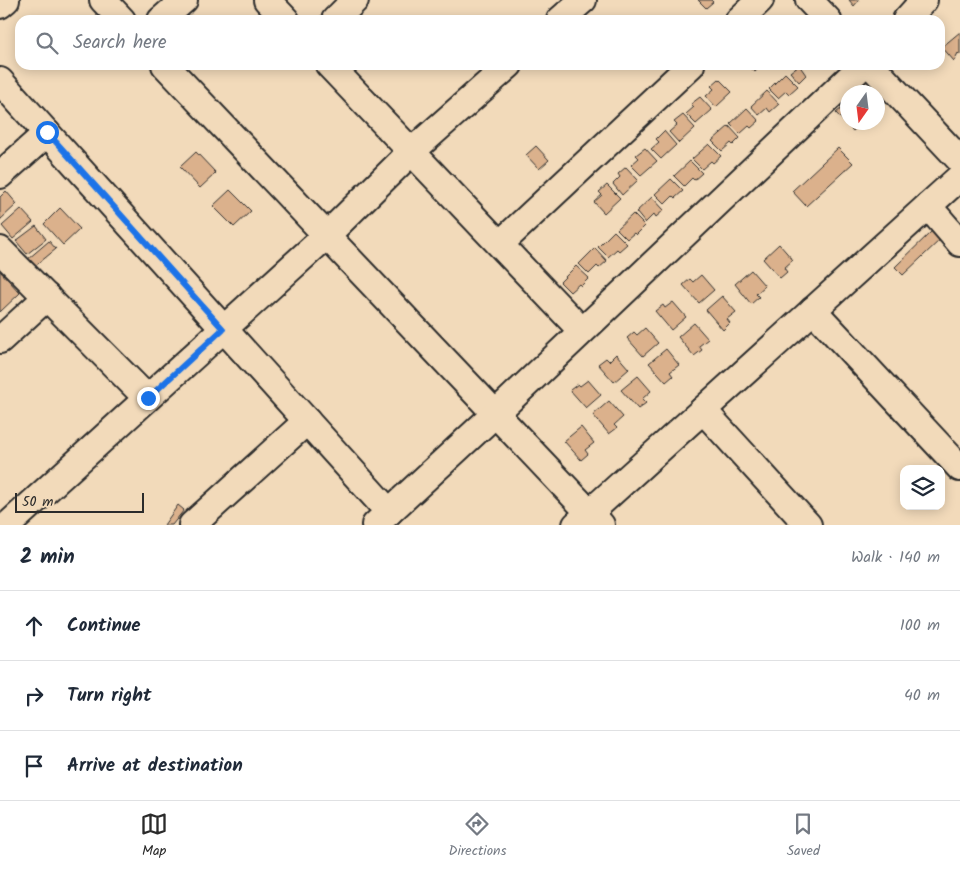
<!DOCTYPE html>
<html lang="en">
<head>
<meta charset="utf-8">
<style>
  :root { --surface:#fff; --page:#f6f6f7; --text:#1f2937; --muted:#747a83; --line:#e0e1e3; --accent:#2b2b2b }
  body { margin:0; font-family:Kalam,sans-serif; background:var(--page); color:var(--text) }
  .controls { position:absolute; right:15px; bottom:15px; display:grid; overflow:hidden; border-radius:10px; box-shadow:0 2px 12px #0003 }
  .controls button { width:45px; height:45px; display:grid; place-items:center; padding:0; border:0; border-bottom:1px solid var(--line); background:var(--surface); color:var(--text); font:25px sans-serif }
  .compass { position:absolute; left:840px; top:85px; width:45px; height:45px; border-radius:50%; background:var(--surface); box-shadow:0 2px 12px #0003; rotate:194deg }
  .scale { position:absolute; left:15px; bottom:12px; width:129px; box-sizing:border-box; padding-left:5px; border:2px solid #2b2b2b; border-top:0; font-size:14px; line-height:18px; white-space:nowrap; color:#2b2b2b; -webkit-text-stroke:4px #f2daba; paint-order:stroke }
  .stop { position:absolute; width:15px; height:15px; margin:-11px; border:4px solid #1a73e8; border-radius:50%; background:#fff }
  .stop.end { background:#1a73e8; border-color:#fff; box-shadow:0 1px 5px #0008 }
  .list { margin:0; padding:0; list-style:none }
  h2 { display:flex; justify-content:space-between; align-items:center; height:65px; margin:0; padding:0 20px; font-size:21px }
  h2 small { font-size:16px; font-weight:400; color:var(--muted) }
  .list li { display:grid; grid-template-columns:32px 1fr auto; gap:15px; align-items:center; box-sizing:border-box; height:70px; padding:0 20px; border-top:1px solid var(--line) }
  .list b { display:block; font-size:19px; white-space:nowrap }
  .list em { font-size:16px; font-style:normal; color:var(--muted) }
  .icon { flex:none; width:28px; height:28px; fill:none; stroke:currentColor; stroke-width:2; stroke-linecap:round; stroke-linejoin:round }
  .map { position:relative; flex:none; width:960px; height:525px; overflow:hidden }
  .search { position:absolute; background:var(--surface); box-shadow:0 2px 12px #0003; left:15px; right:15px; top:15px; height:55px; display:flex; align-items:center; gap:12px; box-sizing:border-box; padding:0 18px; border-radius:15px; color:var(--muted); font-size:19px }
  .sheet { height:275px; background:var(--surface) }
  nav { display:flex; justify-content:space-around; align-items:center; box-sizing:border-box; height:70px; border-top:1px solid var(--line); background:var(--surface); font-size:14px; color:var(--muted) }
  nav a { display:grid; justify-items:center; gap:2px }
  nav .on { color:var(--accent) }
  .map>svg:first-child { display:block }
  .building { fill:#dbb18c; stroke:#2b2b2b }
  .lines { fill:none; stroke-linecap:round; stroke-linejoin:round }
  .minor-casing { stroke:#2b2b2b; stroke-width:30 }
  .minor { stroke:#f2daba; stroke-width:26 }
  .route { stroke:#1a73e8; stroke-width:6 }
</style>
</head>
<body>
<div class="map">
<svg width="960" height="525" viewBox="0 0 960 525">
  <rect width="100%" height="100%" fill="#f2daba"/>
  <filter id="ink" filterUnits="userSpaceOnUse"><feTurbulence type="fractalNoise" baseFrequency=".02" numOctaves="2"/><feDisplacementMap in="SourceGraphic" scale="10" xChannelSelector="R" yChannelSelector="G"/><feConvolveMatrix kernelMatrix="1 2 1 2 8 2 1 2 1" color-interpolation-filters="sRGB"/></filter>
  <g filter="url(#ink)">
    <g class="building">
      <path d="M 698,0 L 711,0 L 713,2 L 706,8 Z"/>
      <path d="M 849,0 L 859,0 L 854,6 Z"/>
      <path d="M 960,32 L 960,55 L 958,53 L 954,61 L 942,47 Z"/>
      <path d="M 748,65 L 762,65 L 755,72 Z"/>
      <path d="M 799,65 L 806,75 L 799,82 L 790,72 Z"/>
      <path d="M 785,73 L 798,86 L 789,94 L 786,91 L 778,98 L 769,89 Z"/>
      <path d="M 719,79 L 732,92 L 716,107 L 706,96 L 714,89 L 711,86 Z"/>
      <path d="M 873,80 L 889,98 L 878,109 L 878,92 L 859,92 Z"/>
      <path d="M 767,91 L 779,104 L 770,112 L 767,108 L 759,115 L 751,106 Z"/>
      <path d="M 700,97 L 712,110 L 696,124 L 686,114 L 694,107 L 691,104 Z"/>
      <path d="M 848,103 L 848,122 L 863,122 L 853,131 L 836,113 Z"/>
      <path d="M 747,108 L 759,121 L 751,128 L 749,126 L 740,134 L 730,124 Z"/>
      <path d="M 683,115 L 695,128 L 679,143 L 669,132 L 677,125 L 674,122 Z"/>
      <path d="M 729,126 L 740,138 L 733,145 L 731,143 L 722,151 L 712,141 Z"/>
      <path d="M 664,131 L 676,145 L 661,159 L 651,149 L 659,142 L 656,139 Z"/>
      <path d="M 709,144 L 721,156 L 713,163 L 711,161 L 702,169 L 692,159 Z"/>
      <path d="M 536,146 L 549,160 L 539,169 L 526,155 Z"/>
      <path d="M 645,148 L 657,161 L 641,175 L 631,165 L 639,158 L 636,155 Z"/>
      <path d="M 838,148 L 853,163 L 806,206 L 792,191 Z"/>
      <path d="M 196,152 L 216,173 L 200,188 L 180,167 Z"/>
      <path d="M 690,161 L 702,173 L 694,180 L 692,178 L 684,186 L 674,176 Z"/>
      <path d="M 626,167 L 638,180 L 622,195 L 613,184 L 620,177 L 618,174 Z"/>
      <path d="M 671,179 L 683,191 L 675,198 L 673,196 L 665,204 L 655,194 Z"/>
      <path d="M 607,185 L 620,198 L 604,213 L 594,202 L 602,195 L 599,192 Z"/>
      <path d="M 230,190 L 251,211 L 234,227 L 213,206 Z"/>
      <path d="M 6,191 L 17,204 L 0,220 L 0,197 Z"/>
      <path d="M 652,197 L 664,210 L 656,217 L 654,214 L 645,223 L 636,212 Z"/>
      <path d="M 60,208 L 80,229 L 63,245 L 44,224 Z"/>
      <path d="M 21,209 L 33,222 L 13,239 L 2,226 Z"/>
      <path d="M 633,214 L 645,226 L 636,235 L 634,233 L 627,239 L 617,229 Z"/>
      <path d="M 36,226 L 46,239 L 27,254 L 16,241 Z"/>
      <path d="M 933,230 L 942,238 L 903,275 L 895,267 Z"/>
      <path d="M 614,231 L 627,244 L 619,251 L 617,249 L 608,257 L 598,247 Z"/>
      <path d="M 49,241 L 56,249 L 34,267 L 28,259 Z"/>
      <path d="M 779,244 L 793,260 L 784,268 L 787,272 L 780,278 L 763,259 Z"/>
      <path d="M 595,248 L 607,261 L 599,268 L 597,266 L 589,274 L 579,264 Z"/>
      <path d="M 576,266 L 589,278 L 581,286 L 579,284 L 570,292 L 560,282 Z"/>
      <path d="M 751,270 L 765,286 L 756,294 L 759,297 L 751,304 L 735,284 Z"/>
      <path d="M 0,271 L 20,293 L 0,312 Z"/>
      <path d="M 701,275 L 714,290 L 699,303 L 683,285 L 690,279 L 693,282 Z"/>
      <path d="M 722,296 L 736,312 L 727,319 L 730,323 L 723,330 L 706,310 Z"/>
      <path d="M 673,302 L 686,317 L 671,330 L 655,311 L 663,305 L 665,308 Z"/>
      <path d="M 694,323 L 708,339 L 699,346 L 702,350 L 694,356 L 678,337 Z"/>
      <path d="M 645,328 L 658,343 L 643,356 L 627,338 L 634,332 L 637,335 Z"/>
      <path d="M 666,349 L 679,365 L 670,372 L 673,376 L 666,382 L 649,363 Z"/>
      <path d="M 616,354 L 629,369 L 614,382 L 598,364 L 606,358 L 609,361 Z"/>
      <path d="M 638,376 L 651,391 L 642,399 L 646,403 L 638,409 L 621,390 Z"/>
      <path d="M 588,380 L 601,395 L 586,408 L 570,390 L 578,384 L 580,386 Z"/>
      <path d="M 609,401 L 623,417 L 614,425 L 617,428 L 609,434 L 593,415 Z"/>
      <path d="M 581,427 L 594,443 L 585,450 L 588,454 L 581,460 L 564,441 Z"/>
      <path d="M 178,505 L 184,510 L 172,525 L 164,525 Z"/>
    </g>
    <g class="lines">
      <defs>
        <g id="minor">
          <path d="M 103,0 L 122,20"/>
          <path d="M 267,0 L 286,20"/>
          <path d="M 809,0 L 828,20"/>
          <path d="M 0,5 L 6,0"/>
          <path d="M 161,20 L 184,0"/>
          <path d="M 335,20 L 355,0"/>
          <path d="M 560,20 L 583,0"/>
          <path d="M 739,20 L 760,0"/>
          <path d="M 906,20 L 924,0"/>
          <path d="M 165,65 L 601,525"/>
          <path d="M 329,65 L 582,331"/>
          <path d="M 871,65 L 960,160"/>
          <path d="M 0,81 L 389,512"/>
          <path d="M 0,175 L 47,133"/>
          <path d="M 928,206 L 960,243"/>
          <path d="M 500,244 L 691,65"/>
          <path d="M 0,250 L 147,398"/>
          <path d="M 813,310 L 960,468"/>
          <path d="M 0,340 L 47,297"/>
          <path d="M 703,410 L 808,525"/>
          <path d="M 8,525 L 327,235 L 411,152 L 509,65"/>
          <path d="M 192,525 L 307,421"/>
          <path d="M 375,525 L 496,413 L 863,65"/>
          <path d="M 576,525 L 960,177"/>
        </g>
      </defs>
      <use href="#minor" class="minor-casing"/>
      <use href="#minor" class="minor"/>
    </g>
  </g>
  <g class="lines" filter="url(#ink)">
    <path class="route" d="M 47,132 L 223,329 L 148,398"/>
  </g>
</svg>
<div class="controls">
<button><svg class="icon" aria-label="layers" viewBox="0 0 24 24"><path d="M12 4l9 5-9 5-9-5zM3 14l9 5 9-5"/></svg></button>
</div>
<svg class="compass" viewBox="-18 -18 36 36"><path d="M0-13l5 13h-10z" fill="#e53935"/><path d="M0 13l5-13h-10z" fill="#747a83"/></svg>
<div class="scale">50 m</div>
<div class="stop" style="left:47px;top:132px"></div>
<div class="stop end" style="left:148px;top:398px"></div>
<div class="search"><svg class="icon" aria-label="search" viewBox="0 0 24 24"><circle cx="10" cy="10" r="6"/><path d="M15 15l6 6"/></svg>Search here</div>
</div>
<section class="sheet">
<h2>2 min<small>Walk · 140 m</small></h2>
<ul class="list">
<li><svg class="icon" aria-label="ahead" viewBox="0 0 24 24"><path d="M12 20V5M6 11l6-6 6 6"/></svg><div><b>Continue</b></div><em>100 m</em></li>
<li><svg class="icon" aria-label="right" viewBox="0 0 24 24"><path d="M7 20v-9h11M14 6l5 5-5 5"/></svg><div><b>Turn right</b></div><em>40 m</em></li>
<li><svg class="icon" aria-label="arrive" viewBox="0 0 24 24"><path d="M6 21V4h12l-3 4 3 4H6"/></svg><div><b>Arrive at destination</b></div></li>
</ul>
</section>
<nav>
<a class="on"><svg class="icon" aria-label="map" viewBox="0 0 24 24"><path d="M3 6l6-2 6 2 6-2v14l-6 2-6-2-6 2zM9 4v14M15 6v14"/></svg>Map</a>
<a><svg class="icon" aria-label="directions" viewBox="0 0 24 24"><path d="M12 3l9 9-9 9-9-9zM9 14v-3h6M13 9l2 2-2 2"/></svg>Directions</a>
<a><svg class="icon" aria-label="saved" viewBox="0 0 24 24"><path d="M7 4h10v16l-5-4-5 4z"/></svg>Saved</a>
</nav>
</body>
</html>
